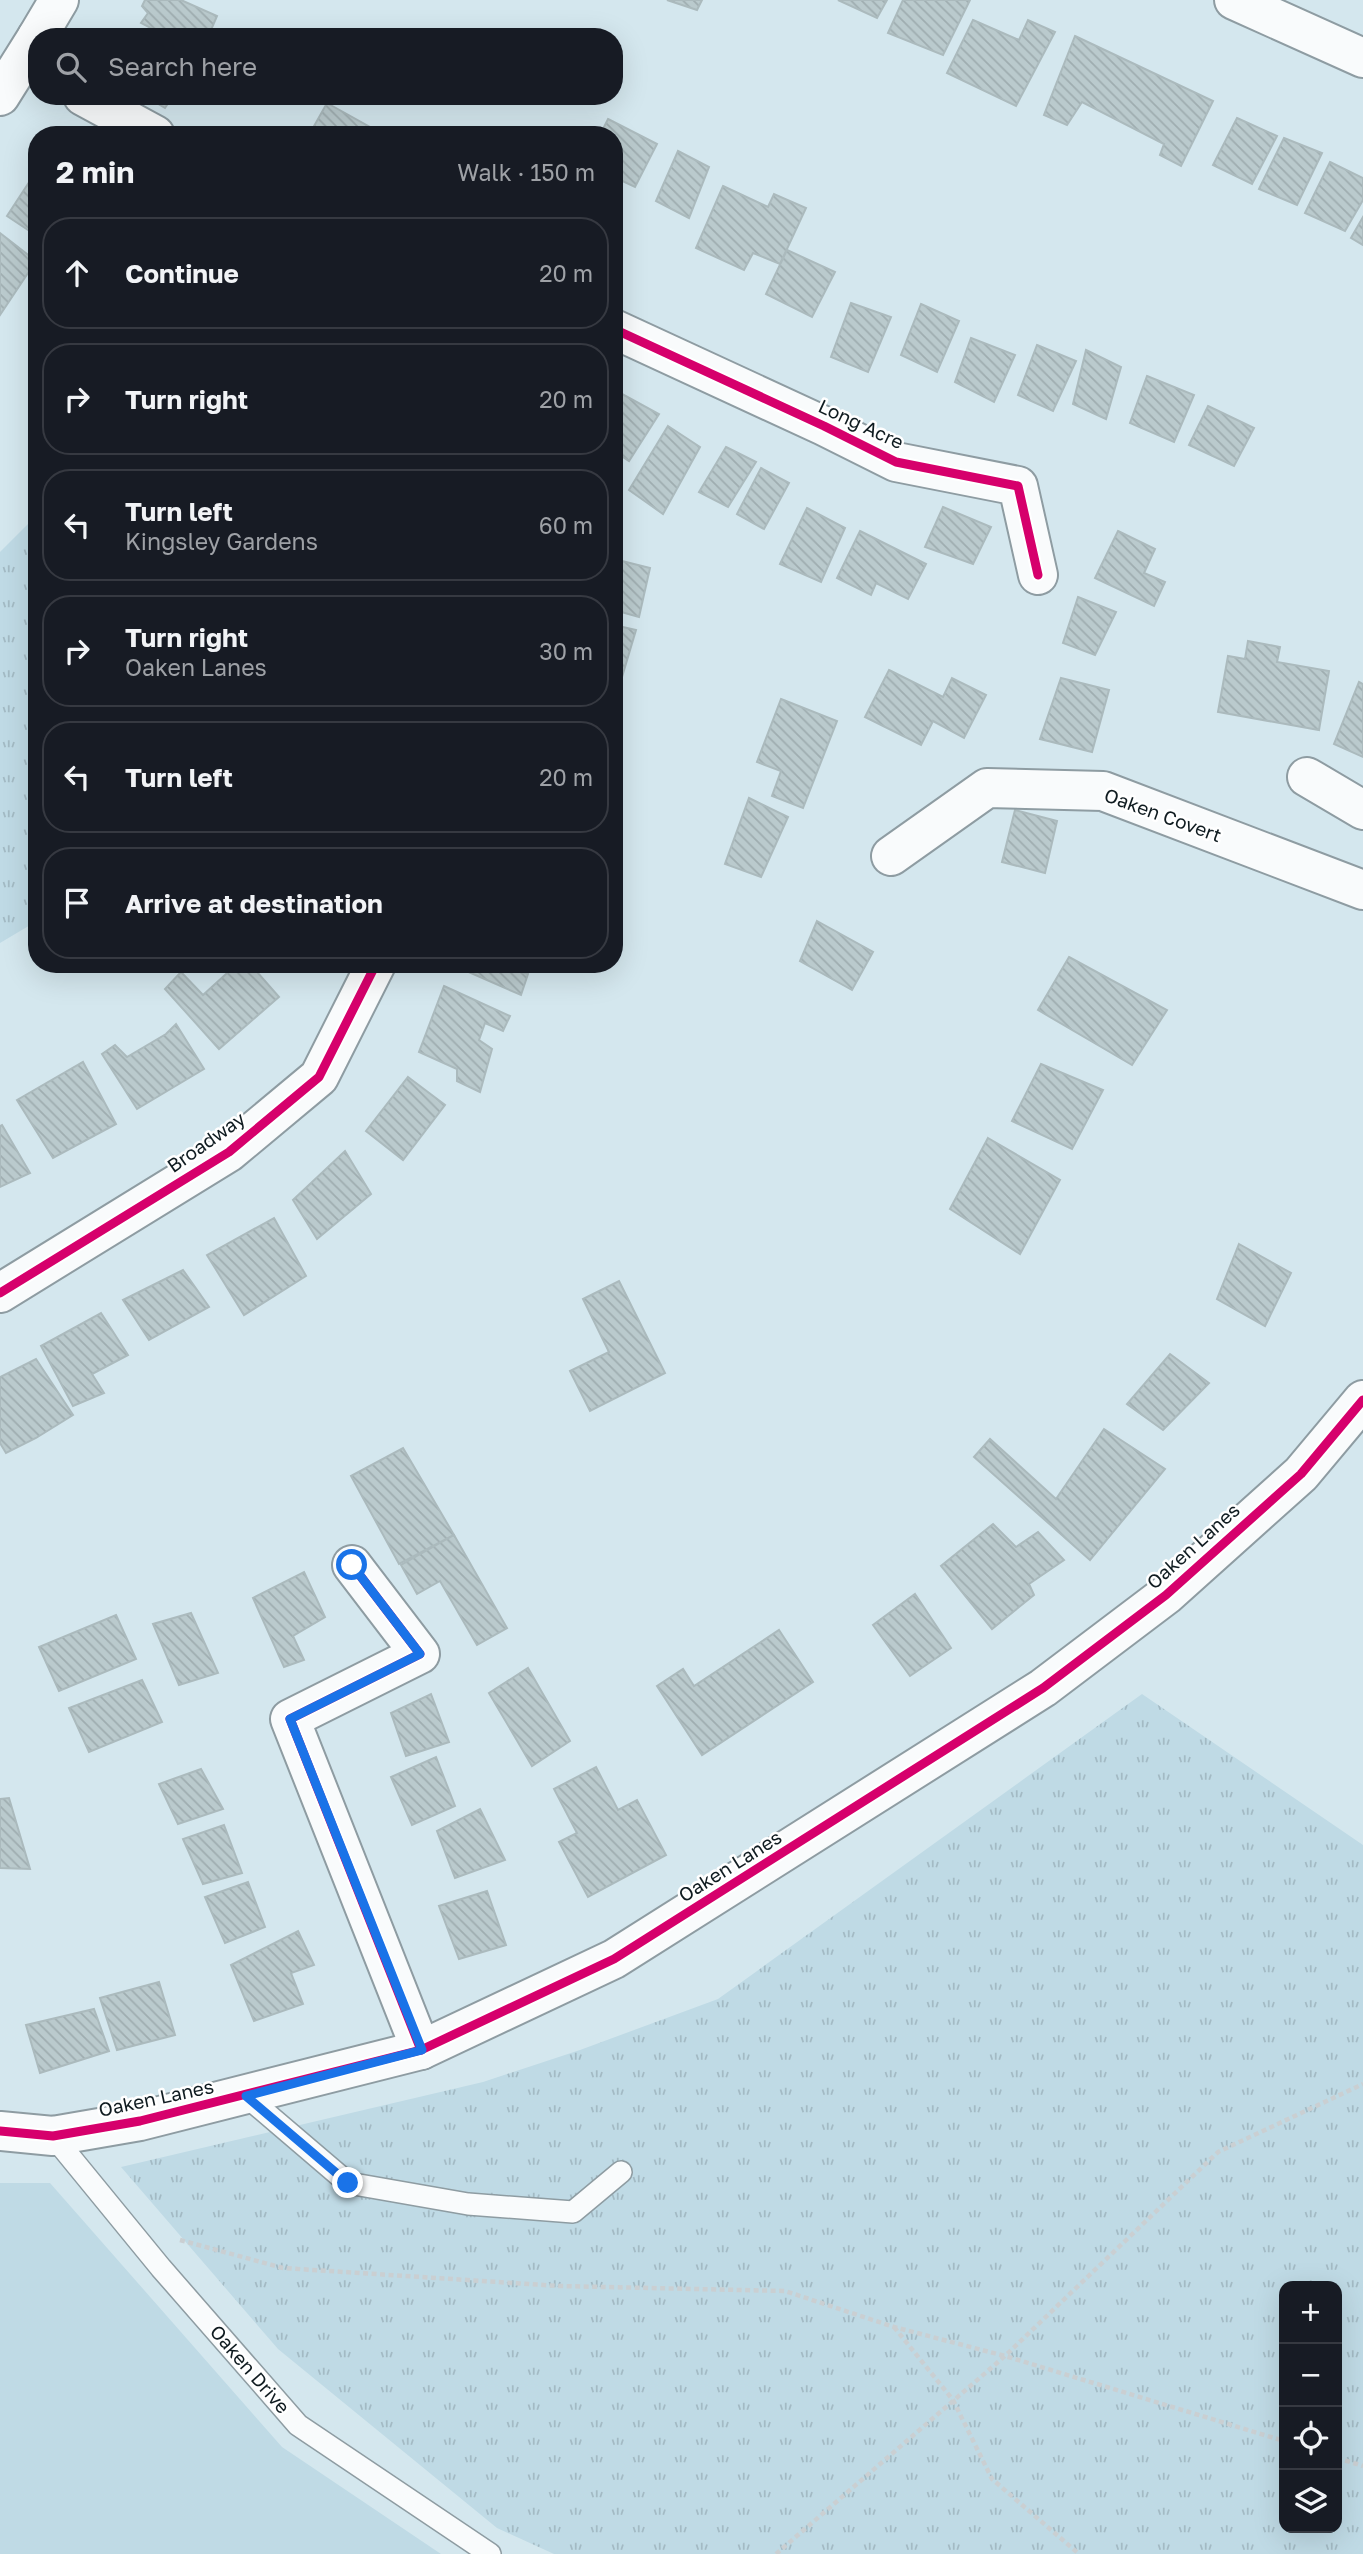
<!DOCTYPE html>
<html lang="en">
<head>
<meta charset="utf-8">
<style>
  :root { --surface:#171b24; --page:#20242c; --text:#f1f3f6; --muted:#9ea1a6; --line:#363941 }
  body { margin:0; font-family:"Golos Text",sans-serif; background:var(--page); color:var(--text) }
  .controls { position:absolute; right:21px; bottom:21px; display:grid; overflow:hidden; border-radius:14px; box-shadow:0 7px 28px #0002 }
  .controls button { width:63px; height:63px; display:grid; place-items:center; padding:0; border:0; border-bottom:2px solid var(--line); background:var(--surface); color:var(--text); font:35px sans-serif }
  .stop { position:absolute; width:21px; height:21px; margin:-16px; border:5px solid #1a73e8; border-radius:50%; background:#fff }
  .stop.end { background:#1a73e8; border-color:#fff; box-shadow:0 2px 7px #0008 }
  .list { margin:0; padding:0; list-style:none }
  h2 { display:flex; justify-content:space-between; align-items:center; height:91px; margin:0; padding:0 28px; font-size:30px }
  h2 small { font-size:23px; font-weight:400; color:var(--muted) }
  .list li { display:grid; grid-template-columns:46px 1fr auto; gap:21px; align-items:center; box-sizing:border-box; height:112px; margin:0 14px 14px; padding:0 14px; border:2px solid var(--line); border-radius:28px }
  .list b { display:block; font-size:26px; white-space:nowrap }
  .list p { margin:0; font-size:23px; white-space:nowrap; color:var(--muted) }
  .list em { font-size:23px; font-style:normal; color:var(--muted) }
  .icon { flex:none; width:38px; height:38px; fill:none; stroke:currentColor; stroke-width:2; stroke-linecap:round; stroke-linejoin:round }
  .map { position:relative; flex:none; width:1363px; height:2554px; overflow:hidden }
  .search { position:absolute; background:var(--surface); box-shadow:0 7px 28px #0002; left:28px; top:28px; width:595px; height:77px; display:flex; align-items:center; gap:18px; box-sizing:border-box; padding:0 24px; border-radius:28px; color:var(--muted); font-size:26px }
  .panel { position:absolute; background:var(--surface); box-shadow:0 7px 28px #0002; left:28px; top:126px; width:595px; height:847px; border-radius:28px }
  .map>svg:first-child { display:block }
  .grass { fill:#bfdae5 }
  .park { fill:url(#park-tufts); fill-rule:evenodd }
  .building { fill:url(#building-back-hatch); stroke:#abbabd; stroke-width:2 }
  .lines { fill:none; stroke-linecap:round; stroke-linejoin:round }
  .service-casing { stroke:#8e9ca2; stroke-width:24 }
  .minor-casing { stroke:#8e9ca2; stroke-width:42 }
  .path { stroke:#cacfd2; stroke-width:4.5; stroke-dasharray:5 3.5; stroke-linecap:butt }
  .service { stroke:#f9fbfc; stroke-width:21 }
  .minor { stroke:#f9fbfc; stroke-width:38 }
  .cycleway-casing { stroke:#fff; stroke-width:13 }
  .cycleway { stroke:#d6006c; stroke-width:9 }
  .route { stroke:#1a73e8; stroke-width:9 }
  .labels { text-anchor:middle; stroke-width:5; stroke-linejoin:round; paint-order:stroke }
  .street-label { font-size:19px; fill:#0f1b20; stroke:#fff }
</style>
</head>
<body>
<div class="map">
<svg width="1363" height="2554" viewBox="0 0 1363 2554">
  <defs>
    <pattern id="park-tufts" width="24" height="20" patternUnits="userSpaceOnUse" patternTransform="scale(1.75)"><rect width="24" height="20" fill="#bfdae5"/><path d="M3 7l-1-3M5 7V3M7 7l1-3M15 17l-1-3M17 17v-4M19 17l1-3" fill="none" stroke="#a3bac4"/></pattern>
    <pattern id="building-back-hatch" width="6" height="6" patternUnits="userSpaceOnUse" patternTransform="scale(1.75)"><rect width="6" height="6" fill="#bacacd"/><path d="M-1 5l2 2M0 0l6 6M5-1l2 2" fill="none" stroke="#9fadb0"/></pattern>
  </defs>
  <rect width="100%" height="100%" fill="#d4e7ee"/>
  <path class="grass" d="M 0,2183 L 50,2183 L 282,2447 L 441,2554 L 0,2554 Z"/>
  <g class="park">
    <path d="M 37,515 L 37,921 L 0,943 L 0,552 Z"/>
    <path d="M 1142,1694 L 1363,1845 L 1363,2554 L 554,2554 L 497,2528 L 278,2349 L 121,2167 L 483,2082 L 580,2050 L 718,1999 ZM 1284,2286 L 1337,2286 L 1337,2528 L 1284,2528 Z"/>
  </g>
  <g class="building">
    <path d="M 145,0 L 181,0 L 217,16 L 208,37 L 168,37 L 141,23 L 148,13 L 142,6 Z"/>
    <path d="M 667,0 L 702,0 L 697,10 Z"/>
    <path d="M 838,0 L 887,0 L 877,18 Z"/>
    <path d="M 903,0 L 970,0 L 943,55 L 888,33 Z"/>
    <path d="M 973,20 L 1019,40 L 1028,20 L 1055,32 L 1016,106 L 947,73 Z"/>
    <path d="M 1075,36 L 1213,101 L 1181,166 L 1160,155 L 1164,144 L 1082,102 L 1067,125 L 1044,115 Z"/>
    <path d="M 145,96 L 173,96 L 165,108 Z"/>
    <path d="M 327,103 L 377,131 L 375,135 L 309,135 Z"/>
    <path d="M 1237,118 L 1277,136 L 1252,184 L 1213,165 Z"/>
    <path d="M 608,119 L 657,144 L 635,187 L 614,177 L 614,135 L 600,135 Z"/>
    <path d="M 1284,138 L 1322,153 L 1297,205 L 1259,189 Z"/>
    <path d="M 678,151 L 709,167 L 689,218 L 656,201 Z"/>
    <path d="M 1330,162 L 1363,178 L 1363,200 L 1345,231 L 1305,213 Z"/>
    <path d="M 37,170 L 37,236 L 7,216 Z"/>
    <path d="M 723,186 L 768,207 L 774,194 L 806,208 L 780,264 L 753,253 L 744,270 L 696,248 Z"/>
    <path d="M 1363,217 L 1363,245 L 1351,238 Z"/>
    <path d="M 0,233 L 36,261 L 0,315 Z"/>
    <path d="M 787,250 L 835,272 L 812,317 L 766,294 Z"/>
    <path d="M 851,303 L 891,317 L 868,372 L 831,357 Z"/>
    <path d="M 921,304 L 959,321 L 937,372 L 901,355 Z"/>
    <path d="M 971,338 L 1015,355 L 994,402 L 955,382 Z"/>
    <path d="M 1037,345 L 1076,361 L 1053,411 L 1018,395 Z"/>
    <path d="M 1086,350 L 1121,367 L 1106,419 L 1073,404 Z"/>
    <path d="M 1147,376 L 1194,395 L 1174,442 L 1130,423 Z"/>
    <path d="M 622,394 L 659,414 L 629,461 L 614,451 L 614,405 Z"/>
    <path d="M 1208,406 L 1254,428 L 1234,466 L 1189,445 Z"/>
    <path d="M 668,426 L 700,447 L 663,514 L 629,490 Z"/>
    <path d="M 726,447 L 756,462 L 728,507 L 699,492 Z"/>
    <path d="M 761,468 L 789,483 L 764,529 L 737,514 Z"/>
    <path d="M 943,507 L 991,527 L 973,564 L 925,547 Z"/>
    <path d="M 807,508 L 845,528 L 821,582 L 780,564 Z"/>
    <path d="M 860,531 L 926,564 L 908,599 L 876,583 L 871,595 L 837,578 Z"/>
    <path d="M 1118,531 L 1155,549 L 1144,573 L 1165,582 L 1154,606 L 1095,578 Z"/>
    <path d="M 614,559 L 650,568 L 639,617 L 614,610 Z"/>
    <path d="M 1078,597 L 1116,612 L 1095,655 L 1063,643 Z"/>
    <path d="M 614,625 L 636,630 L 614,704 Z"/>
    <path d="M 1248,641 L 1280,647 L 1277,662 L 1329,671 L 1319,730 L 1218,712 L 1228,656 L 1245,659 Z"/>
    <path d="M 889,670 L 943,697 L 952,678 L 986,695 L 964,738 L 933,721 L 921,745 L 865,717 Z"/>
    <path d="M 1061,678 L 1109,690 L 1092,752 L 1040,739 Z"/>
    <path d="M 1359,682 L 1363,684 L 1363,757 L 1334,744 Z"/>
    <path d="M 781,699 L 837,721 L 803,808 L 772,796 L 781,771 L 757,762 Z"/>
    <path d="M 749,798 L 788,817 L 761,877 L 725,864 Z"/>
    <path d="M 1015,810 L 1057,821 L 1045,873 L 1002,862 Z"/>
    <path d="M 817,921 L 873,952 L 852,990 L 800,961 Z"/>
    <path d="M 1069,957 L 1167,1010 L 1132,1065 L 1038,1010 Z"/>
    <path d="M 237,964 L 250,964 L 279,997 L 219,1049 L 165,989 L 181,972 L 203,995 Z"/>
    <path d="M 455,964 L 508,964 L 506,968 L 528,974 L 521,995 L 455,966 Z"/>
    <path d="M 444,986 L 510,1016 L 503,1031 L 485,1023 L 479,1040 L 492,1049 L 480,1092 L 457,1081 L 457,1069 L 419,1052 Z"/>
    <path d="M 176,1024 L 204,1069 L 137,1109 L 102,1054 L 115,1045 L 127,1057 L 166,1034 Z"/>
    <path d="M 83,1062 L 116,1124 L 53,1158 L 17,1100 Z"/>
    <path d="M 1041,1064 L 1103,1090 L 1072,1149 L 1012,1121 Z"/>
    <path d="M 408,1077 L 445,1105 L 403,1160 L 366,1131 Z"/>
    <path d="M 2,1125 L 30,1173 L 0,1187 L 0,1126 Z"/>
    <path d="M 988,1138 L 1060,1180 L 1020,1254 L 950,1209 Z"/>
    <path d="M 345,1151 L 371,1194 L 317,1239 L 293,1200 Z"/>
    <path d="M 274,1218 L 306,1276 L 244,1315 L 207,1255 Z"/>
    <path d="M 1239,1244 L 1291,1273 L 1265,1326 L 1217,1299 Z"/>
    <path d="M 183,1270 L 209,1307 L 149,1340 L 123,1300 Z"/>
    <path d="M 619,1281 L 665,1373 L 590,1411 L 570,1371 L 609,1352 L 583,1299 Z"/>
    <path d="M 101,1313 L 128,1355 L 92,1374 L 104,1393 L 73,1406 L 41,1346 Z"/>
    <path d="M 1170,1354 L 1209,1383 L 1163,1430 L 1127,1404 Z"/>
    <path d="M 36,1359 L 73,1415 L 36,1438 L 6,1453 L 0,1443 L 0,1377 Z"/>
    <path d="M 1104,1429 L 1165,1469 L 1090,1560 L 974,1457 L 990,1439 L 1056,1499 Z"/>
    <path d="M 403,1448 L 454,1535 L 399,1564 L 351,1476 Z"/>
    <path d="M 993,1524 L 1016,1547 L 1038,1532 L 1064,1560 L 1029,1584 L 1034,1595 L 992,1629 L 941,1566 Z"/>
    <path d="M 454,1535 L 507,1628 L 477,1645 L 440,1581 L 417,1594 L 401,1565 Z"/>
    <path d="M 304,1572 L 325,1617 L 293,1636 L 304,1660 L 284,1667 L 253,1598 Z"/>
    <path d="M 915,1594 L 951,1648 L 910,1676 L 873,1625 Z"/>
    <path d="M 191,1613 L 218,1673 L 179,1685 L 153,1624 Z"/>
    <path d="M 116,1615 L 136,1659 L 59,1691 L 39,1647 Z"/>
    <path d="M 779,1630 L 813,1682 L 702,1755 L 657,1686 L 683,1669 L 694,1686 Z"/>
    <path d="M 528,1668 L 570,1741 L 532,1766 L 489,1693 Z"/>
    <path d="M 142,1680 L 162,1722 L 89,1752 L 69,1708 Z"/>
    <path d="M 431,1694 L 449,1742 L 406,1756 L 391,1713 Z"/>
    <path d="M 436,1757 L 455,1806 L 412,1825 L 391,1777 Z"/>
    <path d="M 596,1767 L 618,1810 L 637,1800 L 666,1855 L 588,1897 L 559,1842 L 577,1833 L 554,1789 Z"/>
    <path d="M 201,1769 L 223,1809 L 178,1824 L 159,1784 Z"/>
    <path d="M 9,1798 L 30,1869 L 0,1868 L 0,1799 Z"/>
    <path d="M 480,1809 L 505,1860 L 455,1878 L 437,1831 Z"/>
    <path d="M 224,1825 L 242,1873 L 203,1884 L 183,1839 Z"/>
    <path d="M 248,1882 L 265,1927 L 225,1943 L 205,1897 Z"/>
    <path d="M 487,1891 L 506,1945 L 459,1959 L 439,1906 Z"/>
    <path d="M 298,1931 L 314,1965 L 291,1973 L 303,2004 L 254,2021 L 231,1965 Z"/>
    <path d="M 159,1982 L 175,2035 L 117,2050 L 100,1998 Z"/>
    <path d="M 94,2009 L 109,2051 L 40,2073 L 26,2025 Z"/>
  </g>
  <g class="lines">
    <defs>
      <g id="service">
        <path d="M 246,2096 L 348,2183 L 468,2204 L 573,2212 L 621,2172"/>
        <path d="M 53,2136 L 161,2268 L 298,2425 L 490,2554"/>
      </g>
      <g id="minor">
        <path d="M 1234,0 L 1363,58"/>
        <path d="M 37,37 L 59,0"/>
        <path d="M 0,96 L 37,37"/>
        <path d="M 83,96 L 155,135"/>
        <path d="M 614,329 L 824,426 L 896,462 L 1018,486 L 1038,575"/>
        <path d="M 1307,777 L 1363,810"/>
        <path d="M 891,856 L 987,788 L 1103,791 L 1363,890"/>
        <path d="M 0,1293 L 229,1152 L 319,1077 L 376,964"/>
        <path d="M 352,1565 L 420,1654 L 290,1719 L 421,2050"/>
        <path d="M 0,2131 L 53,2136 L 140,2121 L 421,2050 L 614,1959 L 1043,1688 L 1166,1595 L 1301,1474 L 1363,1400"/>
      </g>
    </defs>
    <use href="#service" class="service-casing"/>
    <use href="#minor" class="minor-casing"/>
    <g class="path">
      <path d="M 180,2240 L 283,2268 L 559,2286 L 785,2291 L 894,2327 L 1005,2356 L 1284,2441"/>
      <path d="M 894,2327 L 953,2400 L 992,2479 L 1079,2554"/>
      <path d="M 1337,2458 L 1363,2466"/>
      <path d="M 776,2554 L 1005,2356 L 1218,2152 L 1363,2084"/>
    </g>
    <use href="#service" class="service"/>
    <use href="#minor" class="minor"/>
    <defs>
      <g id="cycleway">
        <path d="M 614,329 L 824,426 L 896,462 L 1018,486 L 1038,575"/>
        <path d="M 0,1293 L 229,1152 L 319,1077 L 376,964"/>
        <path d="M 352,1565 L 420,1654 L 290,1719 L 421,2050"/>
        <path d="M 0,2131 L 53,2136 L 140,2121 L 421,2050 L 614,1959 L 1043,1688 L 1166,1595 L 1301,1474 L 1363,1400"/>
      </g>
    </defs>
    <use href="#cycleway" class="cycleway-casing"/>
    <use href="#cycleway" class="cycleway"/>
  </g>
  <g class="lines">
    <path class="route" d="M 348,2183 L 246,2096 L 422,2050 L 290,1719 L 420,1654 L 352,1565"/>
  </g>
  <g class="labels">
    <g class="street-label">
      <text transform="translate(861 424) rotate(25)" y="7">Long Acre</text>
      <text transform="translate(1163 815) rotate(20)" y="7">Oaken Covert</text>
      <text transform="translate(206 1142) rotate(-35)" y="7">Broadway</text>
      <text transform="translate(1193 1546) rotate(-42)" y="7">Oaken Lanes</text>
      <text transform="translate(730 1866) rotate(-32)" y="7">Oaken Lanes</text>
      <text transform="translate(156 2098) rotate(-12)" y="7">Oaken Lanes</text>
      <text transform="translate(250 2369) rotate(49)" y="7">Oaken Drive</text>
    </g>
  </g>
</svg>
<div class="controls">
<button>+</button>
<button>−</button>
<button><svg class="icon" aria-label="locate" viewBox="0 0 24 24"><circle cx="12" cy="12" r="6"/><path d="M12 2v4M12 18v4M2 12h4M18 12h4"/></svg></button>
<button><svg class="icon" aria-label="layers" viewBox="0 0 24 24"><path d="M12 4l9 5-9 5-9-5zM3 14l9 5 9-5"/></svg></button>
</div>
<div class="stop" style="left:352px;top:1565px"></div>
<div class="stop end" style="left:348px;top:2183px"></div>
<div class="search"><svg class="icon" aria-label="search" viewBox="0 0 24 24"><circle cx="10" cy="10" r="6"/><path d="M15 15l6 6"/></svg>Search here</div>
<section class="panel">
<h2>2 min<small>Walk · 150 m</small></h2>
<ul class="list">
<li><svg class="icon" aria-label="ahead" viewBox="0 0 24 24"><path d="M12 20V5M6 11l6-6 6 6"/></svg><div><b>Continue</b></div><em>20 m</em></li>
<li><svg class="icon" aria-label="right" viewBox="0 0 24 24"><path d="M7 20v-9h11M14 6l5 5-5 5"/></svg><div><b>Turn right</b></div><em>20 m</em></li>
<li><svg class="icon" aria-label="left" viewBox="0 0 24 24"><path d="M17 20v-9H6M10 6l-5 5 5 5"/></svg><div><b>Turn left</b><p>Kingsley Gardens</p></div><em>60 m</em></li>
<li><svg class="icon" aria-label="right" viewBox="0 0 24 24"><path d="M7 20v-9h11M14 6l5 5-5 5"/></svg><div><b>Turn right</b><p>Oaken Lanes</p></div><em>30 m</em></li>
<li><svg class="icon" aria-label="left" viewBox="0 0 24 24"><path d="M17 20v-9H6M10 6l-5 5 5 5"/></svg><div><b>Turn left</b></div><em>20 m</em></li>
<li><svg class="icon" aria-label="arrive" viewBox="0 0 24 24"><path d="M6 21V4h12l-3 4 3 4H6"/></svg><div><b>Arrive at destination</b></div></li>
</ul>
</section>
</div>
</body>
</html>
